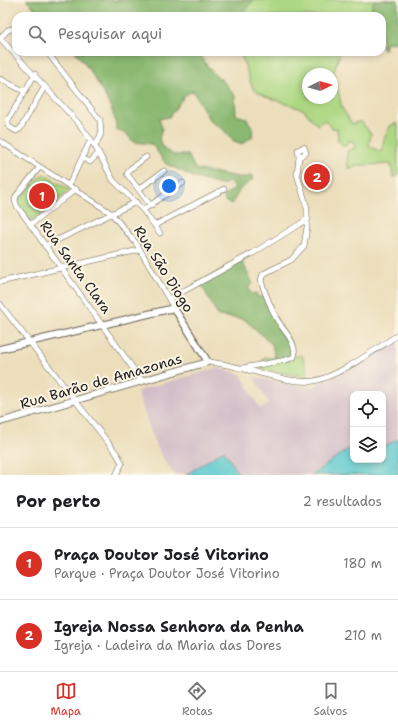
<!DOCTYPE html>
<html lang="pt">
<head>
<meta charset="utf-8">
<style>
  :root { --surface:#fff; --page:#f2f2f2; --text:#202124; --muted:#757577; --line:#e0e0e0; --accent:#d93025 }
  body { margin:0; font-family:"Shantell Sans",sans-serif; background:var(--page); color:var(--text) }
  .controls { position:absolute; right:12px; bottom:12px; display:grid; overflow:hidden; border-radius:8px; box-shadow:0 2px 6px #0003 }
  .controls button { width:36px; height:36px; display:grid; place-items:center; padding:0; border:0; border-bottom:1px solid var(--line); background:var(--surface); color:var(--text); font:20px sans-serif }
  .compass { position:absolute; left:302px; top:68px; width:36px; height:36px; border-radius:50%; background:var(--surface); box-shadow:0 2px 6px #0003; rotate:84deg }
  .you { position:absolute; left:169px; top:186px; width:14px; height:14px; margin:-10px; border:3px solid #fff; border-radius:50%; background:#1a73e8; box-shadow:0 0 0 6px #1a73e833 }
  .badge { display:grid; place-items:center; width:26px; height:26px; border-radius:50%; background:var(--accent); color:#fff; font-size:13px; font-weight:700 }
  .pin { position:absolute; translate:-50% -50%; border:2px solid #fff; box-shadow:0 1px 4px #0006 }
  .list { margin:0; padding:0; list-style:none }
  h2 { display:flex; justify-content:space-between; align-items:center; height:52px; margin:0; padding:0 16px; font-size:17px }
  h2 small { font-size:13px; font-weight:400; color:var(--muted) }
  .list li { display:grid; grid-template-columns:26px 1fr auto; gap:12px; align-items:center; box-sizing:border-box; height:72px; padding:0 16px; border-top:1px solid var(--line) }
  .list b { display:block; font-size:15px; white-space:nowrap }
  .list p { margin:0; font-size:13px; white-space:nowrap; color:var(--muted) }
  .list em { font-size:13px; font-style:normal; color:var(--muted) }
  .icon { flex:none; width:22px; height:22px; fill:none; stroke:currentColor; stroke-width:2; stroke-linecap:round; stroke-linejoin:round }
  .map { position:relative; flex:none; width:398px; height:475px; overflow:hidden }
  .search { position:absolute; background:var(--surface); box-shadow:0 2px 6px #0003; left:12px; right:12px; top:12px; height:44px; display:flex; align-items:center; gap:10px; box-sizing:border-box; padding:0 14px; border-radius:12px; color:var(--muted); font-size:15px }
  .sheet { height:196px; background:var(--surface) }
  nav { display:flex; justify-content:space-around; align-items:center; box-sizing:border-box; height:56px; border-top:1px solid var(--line); background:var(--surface); font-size:11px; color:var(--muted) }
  nav a { display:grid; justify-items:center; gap:2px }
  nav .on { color:var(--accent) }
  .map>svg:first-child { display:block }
  .industrial { fill:#d2bdc8 }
  .green { fill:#add883; stroke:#647a50; fill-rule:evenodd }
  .forest { fill:#8ab871; stroke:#536a46 }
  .water { fill:#5bc9cf; stroke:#3c7276 }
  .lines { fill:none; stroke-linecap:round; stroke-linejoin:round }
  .minor-casing { stroke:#656054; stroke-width:6 }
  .tertiary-casing { stroke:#656054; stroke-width:8 }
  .minor { stroke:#fff; stroke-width:5 }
  .tertiary { stroke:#fff; stroke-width:6 }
  .labels { text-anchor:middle; stroke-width:4; stroke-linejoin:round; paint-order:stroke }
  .street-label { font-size:14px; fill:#1c1c1c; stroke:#fcf5e5 }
</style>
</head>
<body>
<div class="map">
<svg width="398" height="475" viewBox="0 0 398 475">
  <rect width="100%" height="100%" fill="#fcf5e5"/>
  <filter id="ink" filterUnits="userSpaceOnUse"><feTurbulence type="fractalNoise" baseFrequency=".025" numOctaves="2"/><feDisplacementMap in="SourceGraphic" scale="8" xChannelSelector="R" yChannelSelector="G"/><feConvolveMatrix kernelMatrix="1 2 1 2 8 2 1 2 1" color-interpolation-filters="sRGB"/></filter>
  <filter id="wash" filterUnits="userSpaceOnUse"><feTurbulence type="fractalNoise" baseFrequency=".012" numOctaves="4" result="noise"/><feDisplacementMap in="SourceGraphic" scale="16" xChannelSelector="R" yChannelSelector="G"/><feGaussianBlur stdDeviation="0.9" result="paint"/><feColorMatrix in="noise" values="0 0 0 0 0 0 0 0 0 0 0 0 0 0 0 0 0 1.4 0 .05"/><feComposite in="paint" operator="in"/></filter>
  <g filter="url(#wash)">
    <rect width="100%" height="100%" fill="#ecdebb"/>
    <path class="industrial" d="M 398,340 L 398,439 L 383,447 L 383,394 L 353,394 L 353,447 L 312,475 L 239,475 L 224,450 L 186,475 L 184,473 L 175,475 L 162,457 L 154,441 L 137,391 L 217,368 L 241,374 L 260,409 L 269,404 L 254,377 L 298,386 L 312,386 L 355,367 Z"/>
    <g class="green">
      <path d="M 26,0 L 394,0 L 382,16 L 43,16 Z"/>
      <path d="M 240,52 L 340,52 L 334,72 L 342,108 L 352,124 L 361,121 L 371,134 L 369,146 L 381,152 L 384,139 L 391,125 L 398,123 L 398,176 L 393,177 L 391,164 L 361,165 L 348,169 L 347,151 L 355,148 L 353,141 L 348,141 L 344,147 L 338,141 L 337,128 L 332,128 L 325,120 L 317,125 L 304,110 L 265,96 L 253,89 ZM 308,74 L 332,74 L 332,98 L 308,98 Z"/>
      <path d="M 43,174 L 70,190 L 32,221 L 16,202 Z"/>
      <path d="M 302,355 L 309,377 L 264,370 L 258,367 L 265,357 L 291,361 L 295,356 Z"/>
    </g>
    <g class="forest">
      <path d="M 26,0 L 253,0 L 240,16 L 43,16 Z"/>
      <path d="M 374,0 L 398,0 L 398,45 L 397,42 L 385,43 L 385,49 L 382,49 L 382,16 L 362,16 L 371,11 Z"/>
      <path d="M 75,52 L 209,52 L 201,57 L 212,72 L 224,82 L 235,96 L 236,115 L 246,118 L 253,128 L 252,137 L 242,144 L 232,140 L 223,129 L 210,121 L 193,91 L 185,95 L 169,117 L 159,119 L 162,128 L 159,139 L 164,149 L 174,155 L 188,155 L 195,169 L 238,177 L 244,178 L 252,175 L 253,179 L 240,189 L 232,204 L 225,201 L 224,195 L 235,189 L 230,182 L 221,185 L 195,178 L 181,171 L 166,164 L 152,144 L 133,142 L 127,134 L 116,130 C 119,113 88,65 75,52 Z"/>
      <path d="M 241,259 L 253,284 L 248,288 L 252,294 L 256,293 L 259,298 L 263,296 L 292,345 L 293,352 C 288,357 282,361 275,359 L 272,344 L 244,319 L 218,316 L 200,282 Z"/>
    </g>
    <g class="water">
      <path d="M 398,439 L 398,475 L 312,475 L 352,446 L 353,460 L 383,460 L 383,447 Z"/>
      <path d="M 224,450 L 239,475 L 186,475 Z"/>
    </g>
  </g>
  <g filter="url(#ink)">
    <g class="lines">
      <defs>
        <g id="minor">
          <path d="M 0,38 L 80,125 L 95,146 L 113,180 L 143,210 L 160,233"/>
          <path d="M 0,38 L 8,30 L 16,28"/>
          <path d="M 47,52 L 100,120 L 101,134 L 95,146"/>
          <path d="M 35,74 L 8,120 L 8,126 L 16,131 L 20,129 L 45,86"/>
          <path d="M 0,79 L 24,91"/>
          <path d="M 0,141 L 111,213 L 136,243 L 174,308"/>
          <path d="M 146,157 L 130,169 L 127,174 L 151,206"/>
          <path d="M 82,158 L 90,162 L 99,153"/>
          <path d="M 39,168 L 16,196 L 15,201 L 17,206 L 142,381"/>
          <path d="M 69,185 L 91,139"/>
          <path d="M 139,189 L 164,171"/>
          <path d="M 143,210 L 183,183"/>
          <path d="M 30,225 L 76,189"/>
          <path d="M 155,225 L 224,189"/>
          <path d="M 45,246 L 136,202"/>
          <path d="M 0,282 L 139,250"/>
          <path d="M 169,299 L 253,253 L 308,219"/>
          <path d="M 0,304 L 117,454 L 122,463 L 116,475"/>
          <path d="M 208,362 C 239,364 287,385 314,381 C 338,377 377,348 398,335"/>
          <path d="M 242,368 L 286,360 L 294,357 C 298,343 282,329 276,318 C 271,307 264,292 261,280 L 263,274 L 291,260 L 304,246 L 307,227 L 307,208 L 297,174 L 299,157 L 306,153 L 304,147 L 298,150 L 299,157"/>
        </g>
        <path id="tertiary" d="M 0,349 L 174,308 L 208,362 L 0,422"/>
      </defs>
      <use href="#minor" class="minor-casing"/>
      <use href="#tertiary" class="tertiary-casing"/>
      <use href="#minor" class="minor"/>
      <use href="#tertiary" class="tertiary"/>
    </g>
  </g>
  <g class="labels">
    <g class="street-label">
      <text transform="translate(76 267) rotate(54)" y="5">Rua Santa Clara</text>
      <text transform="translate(164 269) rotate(58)" y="5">Rua São Diogo</text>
      <text transform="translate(101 381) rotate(-16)" y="5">Rua Barão de Amazonas</text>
    </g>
  </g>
</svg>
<div class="controls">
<button><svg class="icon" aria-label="locate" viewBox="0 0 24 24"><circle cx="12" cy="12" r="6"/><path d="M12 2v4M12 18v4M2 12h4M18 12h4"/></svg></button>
<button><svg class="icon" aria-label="layers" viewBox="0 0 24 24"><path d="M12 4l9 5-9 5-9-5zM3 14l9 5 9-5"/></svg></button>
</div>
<svg class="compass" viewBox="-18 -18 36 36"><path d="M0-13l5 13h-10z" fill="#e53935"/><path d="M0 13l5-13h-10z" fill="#757577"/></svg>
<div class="you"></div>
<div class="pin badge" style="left:42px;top:196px">1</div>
<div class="pin badge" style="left:317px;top:177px">2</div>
<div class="search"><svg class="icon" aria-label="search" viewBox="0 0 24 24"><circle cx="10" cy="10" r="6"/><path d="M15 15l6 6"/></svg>Pesquisar aqui</div>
</div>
<section class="sheet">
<h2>Por perto<small>2 resultados</small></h2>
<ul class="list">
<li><span class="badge">1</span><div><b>Praça Doutor José Vitorino</b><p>Parque · Praça Doutor José Vitorino</p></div><em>180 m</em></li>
<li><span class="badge">2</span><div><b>Igreja Nossa Senhora da Penha</b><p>Igreja · Ladeira da Maria das Dores</p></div><em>210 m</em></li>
</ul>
</section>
<nav>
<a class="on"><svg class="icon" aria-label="map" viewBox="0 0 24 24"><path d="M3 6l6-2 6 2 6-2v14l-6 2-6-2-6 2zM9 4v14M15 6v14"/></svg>Mapa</a>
<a><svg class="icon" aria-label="directions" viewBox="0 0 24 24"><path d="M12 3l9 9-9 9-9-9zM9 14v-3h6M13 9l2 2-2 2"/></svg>Rotas</a>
<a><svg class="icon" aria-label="saved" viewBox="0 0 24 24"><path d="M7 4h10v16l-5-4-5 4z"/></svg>Salvos</a>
</nav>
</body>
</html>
